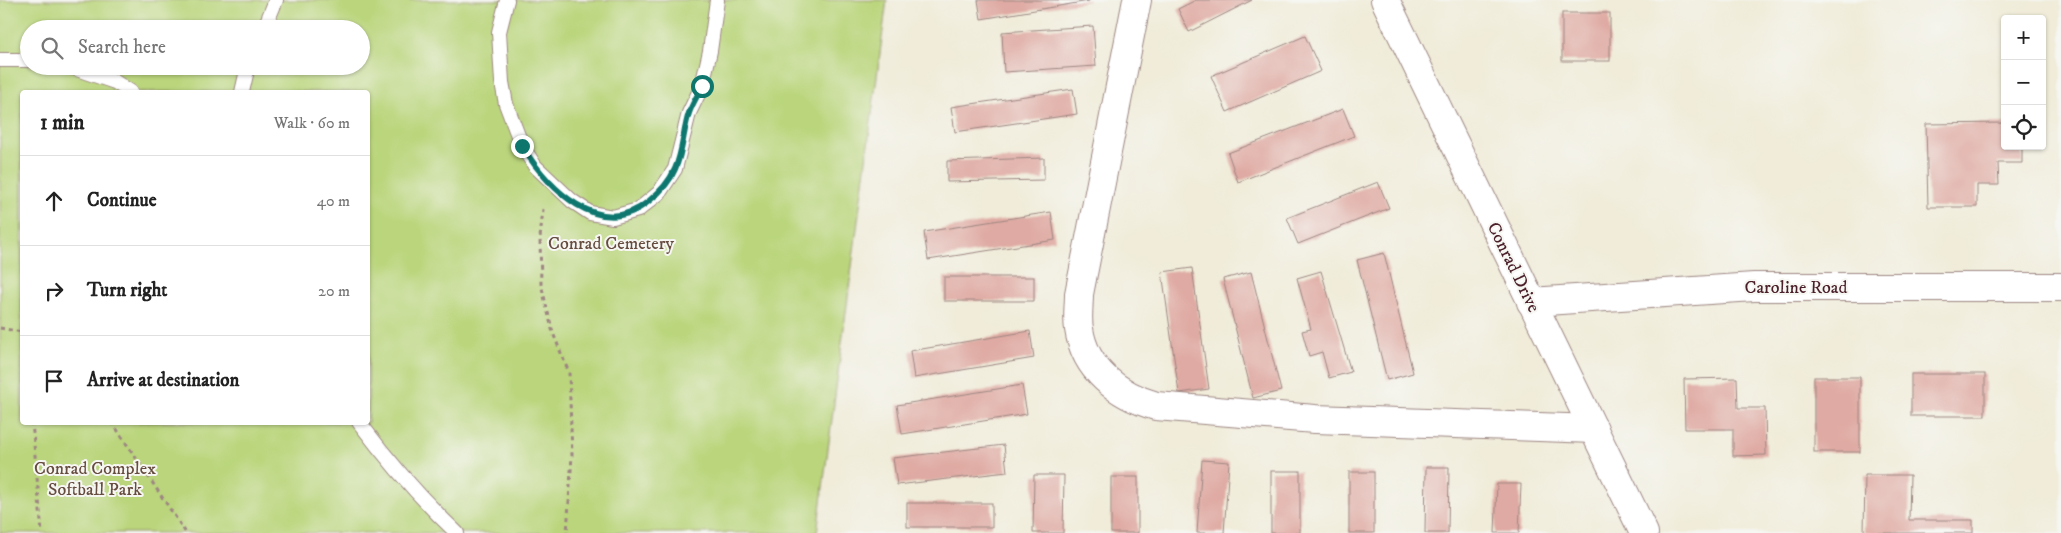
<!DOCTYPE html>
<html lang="en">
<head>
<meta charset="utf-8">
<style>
  :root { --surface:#fff; --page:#f2f2f2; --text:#222; --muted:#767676; --line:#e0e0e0 }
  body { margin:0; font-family:"IM FELL DW Pica",serif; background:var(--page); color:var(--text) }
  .controls { position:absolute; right:15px; top:15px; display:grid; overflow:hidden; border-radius:5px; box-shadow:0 1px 4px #0004 }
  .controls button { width:45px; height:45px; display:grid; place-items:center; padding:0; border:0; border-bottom:1px solid var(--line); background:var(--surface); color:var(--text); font:25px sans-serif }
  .stop { position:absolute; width:15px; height:15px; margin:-11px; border:4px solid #0f766e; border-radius:50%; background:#fff }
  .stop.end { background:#0f766e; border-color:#fff; box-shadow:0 1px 5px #0008 }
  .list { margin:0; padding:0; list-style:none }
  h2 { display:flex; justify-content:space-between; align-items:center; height:65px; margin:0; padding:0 20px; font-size:21px }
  h2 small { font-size:16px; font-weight:400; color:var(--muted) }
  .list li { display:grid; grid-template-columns:32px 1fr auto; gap:15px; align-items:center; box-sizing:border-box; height:90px; padding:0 20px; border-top:1px solid var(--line) }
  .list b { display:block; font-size:19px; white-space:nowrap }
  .list em { font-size:16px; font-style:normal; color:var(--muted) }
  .icon { flex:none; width:28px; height:28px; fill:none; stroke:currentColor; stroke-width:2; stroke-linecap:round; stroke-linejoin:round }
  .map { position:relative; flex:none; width:2061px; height:533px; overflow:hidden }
  .search { position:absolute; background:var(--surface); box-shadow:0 1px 4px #0004; left:20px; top:20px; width:350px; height:55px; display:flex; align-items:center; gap:12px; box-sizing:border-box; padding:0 18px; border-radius:28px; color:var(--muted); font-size:19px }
  .panel { position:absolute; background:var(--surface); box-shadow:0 1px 4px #0004; left:20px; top:90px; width:350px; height:335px; border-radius:5px }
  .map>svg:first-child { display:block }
  .green { fill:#bad57b; stroke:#827a53; fill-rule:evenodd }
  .building { fill:#dfaaa3 }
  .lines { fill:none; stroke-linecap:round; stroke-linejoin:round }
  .service-casing { stroke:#9d8682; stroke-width:16 }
  .minor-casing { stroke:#9d8682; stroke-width:30 }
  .tertiary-casing { stroke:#9d8682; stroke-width:30 }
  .path { stroke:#9d8682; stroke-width:3; stroke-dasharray:4 4; stroke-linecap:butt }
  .service { stroke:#fff; stroke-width:14 }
  .minor { stroke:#fff; stroke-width:28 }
  .tertiary { stroke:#fff; stroke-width:28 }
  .route { stroke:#0f766e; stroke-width:6 }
  .labels { text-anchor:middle; stroke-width:4; stroke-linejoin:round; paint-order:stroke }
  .park-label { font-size:18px; fill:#664c3f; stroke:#f6f6f2 }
  .street-label { font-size:18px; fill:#4a1f2b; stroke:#f6f6f2 }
</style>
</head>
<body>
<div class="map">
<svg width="2061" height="533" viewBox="0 0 2061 533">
  <rect width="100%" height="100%" fill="#f6f6f2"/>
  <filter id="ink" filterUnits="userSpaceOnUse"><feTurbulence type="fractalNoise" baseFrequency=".02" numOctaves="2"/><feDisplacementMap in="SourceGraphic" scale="10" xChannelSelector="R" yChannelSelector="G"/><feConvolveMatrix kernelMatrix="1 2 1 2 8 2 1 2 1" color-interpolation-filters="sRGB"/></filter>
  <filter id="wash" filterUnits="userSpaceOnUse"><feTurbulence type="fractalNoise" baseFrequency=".0096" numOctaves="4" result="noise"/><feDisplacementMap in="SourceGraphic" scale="20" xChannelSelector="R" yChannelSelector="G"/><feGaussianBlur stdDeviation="1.12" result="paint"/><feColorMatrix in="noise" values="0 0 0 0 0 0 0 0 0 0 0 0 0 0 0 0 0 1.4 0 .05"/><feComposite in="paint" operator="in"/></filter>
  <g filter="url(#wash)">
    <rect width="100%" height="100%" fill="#f0ecd9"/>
    <path class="green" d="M 0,0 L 887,0 L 817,533 L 0,533 ZM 29,29 L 361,29 L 361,66 L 29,66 ZM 22,92 L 368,92 L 368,422 L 22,422 Z"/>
    <g id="blocks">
      <g class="building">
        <path d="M 978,0 L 1089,0 L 1089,1 L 981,19 Z"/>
        <path d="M 1196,0 L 1252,0 L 1189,32 L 1178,9 Z"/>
        <rect x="1562" y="13" width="48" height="48"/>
        <path d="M 1093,26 L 1096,66 L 1004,72 L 1002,32 Z"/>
        <path d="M 1305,36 L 1321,71 L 1227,112 L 1211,76 Z"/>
        <path d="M 1073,89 L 1077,114 L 955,132 L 951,107 Z"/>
        <path d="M 1343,109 L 1354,136 L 1238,182 L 1228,153 Z"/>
        <path d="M 2005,123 L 2005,146 L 2022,146 L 2022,163 L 1998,163 L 1999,185 L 1977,185 L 1977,207 L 1928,207 L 1926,124 Z"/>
        <path d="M 1044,158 L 1044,180 L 947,182 L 947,161 Z"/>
        <path d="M 1378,182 L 1389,208 L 1298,244 L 1287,218 Z"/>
        <path d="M 1051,212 L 1055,240 L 928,260 L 924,232 Z"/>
        <path d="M 1384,253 L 1413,373 L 1387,380 L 1357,260 Z"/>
        <path d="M 1192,268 L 1209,389 L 1179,393 L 1162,272 Z"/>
        <path d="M 1321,271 L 1351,372 L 1329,378 L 1322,352 L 1309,356 L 1302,331 L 1311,329 L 1297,278 Z"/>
        <path d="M 1251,272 L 1281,391 L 1253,398 L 1223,279 Z"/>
        <rect x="944" y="277" width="90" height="24"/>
        <path d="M 1030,331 L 1034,358 L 914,378 L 910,351 Z"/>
        <rect x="1911" y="374" width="74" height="42"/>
        <rect x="1814" y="377" width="46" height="75"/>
        <path d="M 1737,378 L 1738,408 L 1765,408 L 1766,455 L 1733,456 L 1733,429 L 1685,429 L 1684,379 Z"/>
        <path d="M 1022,385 L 1027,414 L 902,434 L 897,405 Z"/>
        <path d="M 1004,445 L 1007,472 L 897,485 L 893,458 Z"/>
        <path d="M 1202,460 L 1229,462 L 1224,533 L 1197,533 Z"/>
        <path d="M 1426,467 L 1449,467 L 1448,533 L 1425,533 Z"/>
        <rect x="1271" y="471" width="29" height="62"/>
        <rect x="1349" y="472" width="25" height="61"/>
        <path d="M 1034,475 L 1064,475 L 1063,533 L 1033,533 Z"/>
        <path d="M 1865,475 L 1910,475 L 1909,520 L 1973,520 L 1973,533 L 1864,533 Z"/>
        <rect x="1111" y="477" width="27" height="56"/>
        <path d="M 1497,484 L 1521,484 L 1519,533 L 1495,533 Z"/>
        <rect x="907" y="503" width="85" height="24"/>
      </g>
    </g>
  </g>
  <g filter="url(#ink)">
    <use href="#blocks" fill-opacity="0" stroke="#9d8682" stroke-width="1"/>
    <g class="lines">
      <defs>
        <g id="service">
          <path d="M 507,0 L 499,32 L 502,82 L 506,104 L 522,146 L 535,166 L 572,201 L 590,213 L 613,217 L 638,210 L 659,193 L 675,169 L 689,113 L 702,86 L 710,51 L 717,0"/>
          <path d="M 264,29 L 276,0"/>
          <path d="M 0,60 L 29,60"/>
          <path d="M 68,66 L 115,82 L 131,92"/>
          <path d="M 242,92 L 248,66"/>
          <path d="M 359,422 C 389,462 421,499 457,533"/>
        </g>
        <g id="minor">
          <path d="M 1137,0 L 1079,294 C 1079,305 1077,318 1079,329 C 1085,370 1118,395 1156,406 L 1315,419 L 1594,429"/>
          <path d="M 1531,302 L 1754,287 L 2061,287"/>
        </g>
        <path id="tertiary" d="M 1385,0 L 1644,533"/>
      </defs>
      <use href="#service" class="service-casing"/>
      <use href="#minor" class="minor-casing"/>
      <use href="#tertiary" class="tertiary-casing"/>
      <g class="path">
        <path d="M 543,209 L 540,238 L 541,284 L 553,333 L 569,373 L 572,455 L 567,533"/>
        <path d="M 0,328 L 22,332"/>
        <path d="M 32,422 L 42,533"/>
        <path d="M 112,422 L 186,533"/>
      </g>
      <use href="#service" class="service"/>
      <use href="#minor" class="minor"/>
      <use href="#tertiary" class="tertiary"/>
    </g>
  </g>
  <g class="lines" filter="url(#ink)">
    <path class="route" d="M 522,146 C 548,188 600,242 649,201 C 659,193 670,181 675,169 C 683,152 683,131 689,113 C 692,104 698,95 702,86"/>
  </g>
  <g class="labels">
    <g class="park-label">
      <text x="611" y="249">Conrad Cemetery</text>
      <text x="95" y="474">Conrad Complex<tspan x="95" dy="21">Softball Park</tspan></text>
    </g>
    <g class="street-label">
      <text transform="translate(1514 267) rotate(64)" y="6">Conrad Drive</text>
      <text x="1796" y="293">Caroline Road</text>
    </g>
  </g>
</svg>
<div class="controls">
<button>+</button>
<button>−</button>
<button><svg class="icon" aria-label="locate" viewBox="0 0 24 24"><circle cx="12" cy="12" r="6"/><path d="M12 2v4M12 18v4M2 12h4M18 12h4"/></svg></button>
</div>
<div class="stop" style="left:702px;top:86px"></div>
<div class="stop end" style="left:522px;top:146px"></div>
<div class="search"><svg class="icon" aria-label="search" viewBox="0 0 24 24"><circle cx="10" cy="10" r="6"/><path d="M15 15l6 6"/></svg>Search here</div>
<section class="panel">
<h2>1 min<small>Walk · 60 m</small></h2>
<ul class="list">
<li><svg class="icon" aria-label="ahead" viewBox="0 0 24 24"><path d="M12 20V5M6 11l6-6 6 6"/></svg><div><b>Continue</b></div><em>40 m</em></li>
<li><svg class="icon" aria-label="right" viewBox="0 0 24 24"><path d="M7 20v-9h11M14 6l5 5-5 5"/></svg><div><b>Turn right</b></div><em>20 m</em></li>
<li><svg class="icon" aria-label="arrive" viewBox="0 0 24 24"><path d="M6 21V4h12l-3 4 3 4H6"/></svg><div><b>Arrive at destination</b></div></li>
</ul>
</section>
</div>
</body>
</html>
